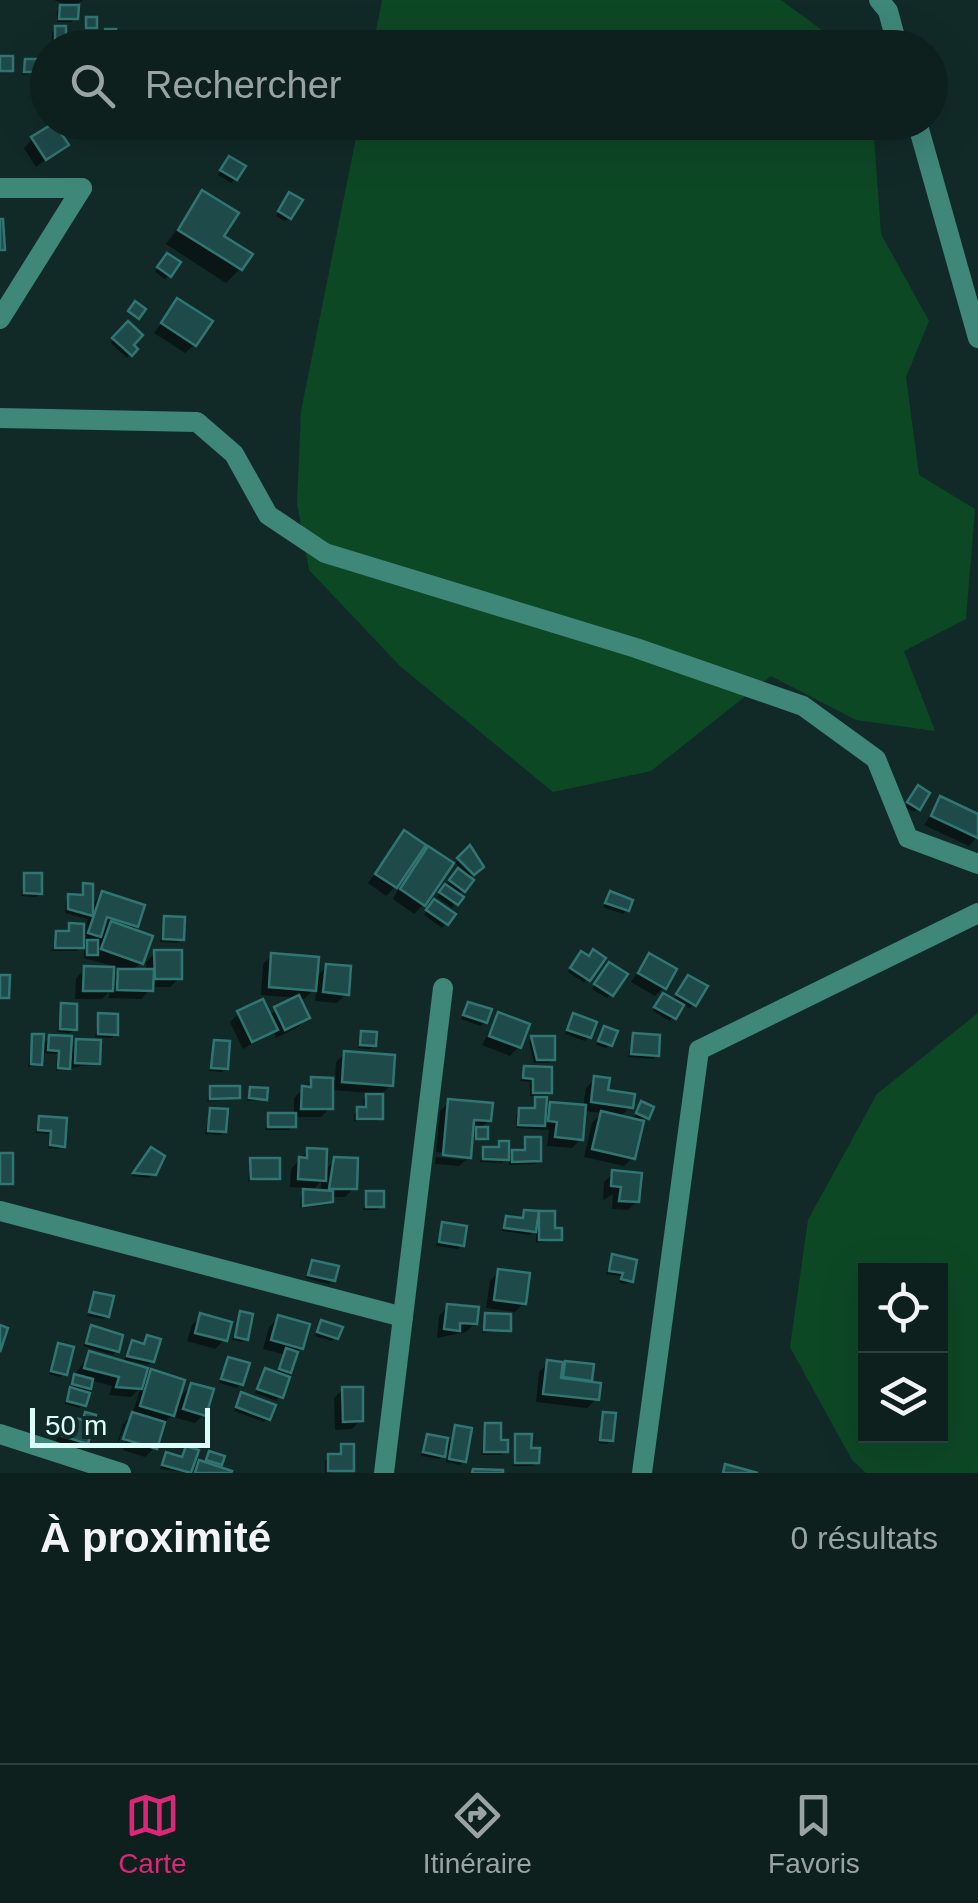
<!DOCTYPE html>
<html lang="fr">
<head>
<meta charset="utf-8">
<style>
  :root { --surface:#0d201e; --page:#1b2d2b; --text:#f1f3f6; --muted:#9aa3a4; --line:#2d3e3c; --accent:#db2777 }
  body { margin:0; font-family:Helvetica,sans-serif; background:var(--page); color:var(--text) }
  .controls { position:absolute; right:30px; bottom:30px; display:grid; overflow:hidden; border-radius:0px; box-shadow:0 10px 40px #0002 }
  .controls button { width:90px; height:90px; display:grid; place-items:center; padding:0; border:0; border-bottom:2px solid var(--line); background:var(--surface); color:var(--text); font:50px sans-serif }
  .scale { position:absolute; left:30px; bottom:25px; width:180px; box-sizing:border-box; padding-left:10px; border:5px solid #dbfefa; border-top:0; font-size:28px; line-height:35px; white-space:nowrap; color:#dbfefa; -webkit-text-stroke:8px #112a28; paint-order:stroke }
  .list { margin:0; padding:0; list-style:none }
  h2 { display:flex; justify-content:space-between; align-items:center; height:130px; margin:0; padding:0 40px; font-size:42px }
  h2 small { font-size:32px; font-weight:400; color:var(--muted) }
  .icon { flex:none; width:55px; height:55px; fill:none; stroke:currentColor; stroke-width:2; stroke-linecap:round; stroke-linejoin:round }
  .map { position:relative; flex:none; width:978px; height:1473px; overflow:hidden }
  .search { position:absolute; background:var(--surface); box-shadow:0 10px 40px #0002; left:30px; right:30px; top:30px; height:110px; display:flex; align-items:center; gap:25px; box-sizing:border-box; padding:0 35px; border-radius:55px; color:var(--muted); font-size:38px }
  .sheet { height:290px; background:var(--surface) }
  nav { display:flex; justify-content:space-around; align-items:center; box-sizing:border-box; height:140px; border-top:2px solid var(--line); background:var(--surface); font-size:28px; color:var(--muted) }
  nav a { display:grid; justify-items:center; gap:5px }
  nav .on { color:var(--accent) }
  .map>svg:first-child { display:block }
  .water { fill:#0d4825; fill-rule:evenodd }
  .shadow { fill:#0007; fill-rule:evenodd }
  .building { fill:#1e4a49; stroke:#317573; stroke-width:2.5 }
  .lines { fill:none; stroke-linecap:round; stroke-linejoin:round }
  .street { stroke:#3e8779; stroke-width:20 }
</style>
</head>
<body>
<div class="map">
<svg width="978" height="1473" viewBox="0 0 978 1473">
  <rect width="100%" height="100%" fill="#112a28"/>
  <g class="water">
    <path d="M 382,0 L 781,0 L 845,47 L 373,47 Z"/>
    <path d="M 359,123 L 873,123 L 881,234 L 929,321 L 906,377 L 919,475 L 975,509 L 966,619 L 904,651 L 935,731 L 856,720 L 771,676 L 651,771 L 553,792 L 400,666 L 309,570 L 297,503 L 301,411 Z"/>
    <path d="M 978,1013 L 978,1473 L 866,1473 L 852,1460 L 790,1347 L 808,1220 L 877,1094 ZM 940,1270 L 940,1436 L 866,1436 L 866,1270 Z"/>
  </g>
  <g class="shadow">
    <path d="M 54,0 L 83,0 L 76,4 L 72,22 L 57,22 L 57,11 L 64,4 Z"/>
    <path d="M 56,29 L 64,43 L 52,47 L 52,33 Z"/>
    <path d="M 26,61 L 45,71 L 22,75 Z"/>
    <path d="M 33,139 L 66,144 L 36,167 L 24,148 Z"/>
    <path d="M 226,163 L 235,179 L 231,183 L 218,175 Z"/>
    <path d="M 203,194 L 240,269 L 226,283 L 166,244 Z"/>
    <path d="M 286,198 L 289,218 L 285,221 L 276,216 Z"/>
    <path d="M 164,260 L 169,275 L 165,279 L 155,272 Z"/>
    <path d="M 178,301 L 194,345 L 185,353 L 154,333 Z"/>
    <path d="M 128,324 L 135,349 L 127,358 L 111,343 Z"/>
    <path d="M 914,792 L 918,808 L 914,812 L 905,807 Z"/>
    <path d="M 941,799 L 978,816 L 978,836 L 969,846 L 924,825 Z"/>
    <path d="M 404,834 L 411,867 L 429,849 L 423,905 L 414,914 L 393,899 L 404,878 L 386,896 L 368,883 Z"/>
    <path d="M 469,849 L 481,867 L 468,878 L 452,908 L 437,897 L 461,868 L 455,863 Z"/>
    <path d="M 25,875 L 40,893 L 36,897 L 21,896 Z"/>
    <path d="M 84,886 L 90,906 L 102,894 L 136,925 L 131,931 L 141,962 L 132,971 L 146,972 L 146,962 L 155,953 L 179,978 L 170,987 L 151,987 L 142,999 L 109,998 L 109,992 L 102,999 L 75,999 L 76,978 L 85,969 L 111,979 L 124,969 L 84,958 L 84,944 L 77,951 L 52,951 L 57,934 L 66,934 L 70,926 L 86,926 L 88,919 L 65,913 L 66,901 L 80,897 Z"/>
    <path d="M 610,894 L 627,910 L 623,914 L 603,907 Z"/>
    <path d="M 431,906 L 452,915 L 442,928 L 424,915 Z"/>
    <path d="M 165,918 L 181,939 L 177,943 L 160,942 Z"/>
    <path d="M 272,955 L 315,978 L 327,966 L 346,994 L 337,1003 L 315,1001 L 317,987 L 304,999 L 298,998 L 307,1018 L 298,1027 L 276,1038 L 273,1031 L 243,1049 L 230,1022 L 239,1013 L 268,1016 L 298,998 L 261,995 L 263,964 Z"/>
    <path d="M 649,956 L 664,987 L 655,996 L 631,982 Z"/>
    <path d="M 577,957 L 588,959 L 585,983 L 568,972 Z"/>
    <path d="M 606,969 L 611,994 L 607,998 L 592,989 Z"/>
    <path d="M 684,981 L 694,1004 L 690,1008 L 682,1003 L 670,1021 L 653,1011 L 659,1000 L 673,1002 Z"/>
    <path d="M 469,1005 L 485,1022 L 481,1026 L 461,1019 Z"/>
    <path d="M 62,1006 L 74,1029 L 70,1033 L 57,1032 Z"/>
    <path d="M 498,1015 L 519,1047 L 510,1056 L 482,1045 Z"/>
    <path d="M 99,1016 L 115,1034 L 111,1038 L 95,1037 Z"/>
    <path d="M 574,1016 L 588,1037 L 585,1041 L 565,1034 Z"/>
    <path d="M 604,1029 L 610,1045 L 606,1048 L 596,1045 Z"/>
    <path d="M 362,1033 L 374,1045 L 370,1049 L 358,1048 Z"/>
    <path d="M 634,1036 L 657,1055 L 653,1059 L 628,1057 Z"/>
    <path d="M 33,1037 L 41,1046 L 50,1037 L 69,1050 L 77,1042 L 97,1063 L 56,1071 L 57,1054 L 40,1053 L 40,1064 L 28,1067 Z"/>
    <path d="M 532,1039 L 553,1059 L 549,1063 L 534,1063 L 529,1042 Z"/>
    <path d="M 215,1042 L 225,1068 L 222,1072 L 209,1071 Z"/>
    <path d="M 345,1053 L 391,1085 L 380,1095 L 377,1121 L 354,1121 L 354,1114 L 363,1110 L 363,1100 L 370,1093 L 331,1090 L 330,1108 L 321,1117 L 293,1117 L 289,1130 L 265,1130 L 269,1116 L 294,1116 L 294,1098 L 312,1080 L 335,1080 L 336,1062 Z"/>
    <path d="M 525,1069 L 549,1092 L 543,1112 L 551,1104 L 583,1108 L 586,1088 L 595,1079 L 605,1092 L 630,1107 L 619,1118 L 632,1121 L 641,1104 L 647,1117 L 641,1120 L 633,1157 L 624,1166 L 584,1157 L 592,1123 L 602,1113 L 583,1111 L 581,1139 L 572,1148 L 547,1146 L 549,1130 L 516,1128 L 516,1114 L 532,1111 L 540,1096 L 530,1096 L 530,1082 L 520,1081 Z"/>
    <path d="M 211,1088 L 237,1097 L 207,1102 Z"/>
    <path d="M 251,1089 L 265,1099 L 247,1101 Z"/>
    <path d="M 449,1102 L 489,1120 L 479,1130 L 485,1138 L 470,1141 L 469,1157 L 459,1166 L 435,1164 L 436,1157 L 464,1160 L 464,1155 L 436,1152 L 440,1111 Z"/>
    <path d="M 210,1111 L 224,1131 L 220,1135 L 205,1134 Z"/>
    <path d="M 40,1118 L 65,1121 L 59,1149 L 48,1148 L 49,1134 L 35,1133 Z"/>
    <path d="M 526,1140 L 539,1160 L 535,1164 L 509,1165 L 509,1156 L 502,1163 L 480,1162 L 484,1149 L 507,1144 L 506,1159 L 513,1152 L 522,1152 Z"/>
    <path d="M 308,1150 L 324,1172 L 335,1160 L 354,1188 L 345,1197 L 330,1197 L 326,1205 L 300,1208 L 301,1196 L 308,1188 L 290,1187 L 291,1169 ZM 321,1181 L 321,1193 L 310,1193 Z"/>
    <path d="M 147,1154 L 154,1174 L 149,1178 L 132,1176 Z"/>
    <path d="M 251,1161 L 278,1178 L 248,1181 Z"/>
    <path d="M 613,1173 L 637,1201 L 628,1210 L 612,1209 L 613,1194 L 603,1200 L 604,1182 Z"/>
    <path d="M 367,1194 L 382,1206 L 378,1210 L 363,1210 Z"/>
    <path d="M 525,1212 L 553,1214 L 552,1231 L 560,1239 L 536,1243 L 536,1229 L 530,1235 L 502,1231 L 507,1218 L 521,1220 Z"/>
    <path d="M 443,1224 L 462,1245 L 458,1249 L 436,1246 Z"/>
    <path d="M 612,1257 L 631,1280 L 627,1284 L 619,1283 L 621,1276 L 606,1274 Z"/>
    <path d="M 313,1263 L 333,1280 L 329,1284 L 306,1278 Z"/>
    <path d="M 499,1272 L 524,1303 L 515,1312 L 486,1308 L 490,1281 Z"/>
    <path d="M 95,1295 L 107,1315 L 103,1319 L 87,1316 Z"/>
    <path d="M 448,1306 L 475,1323 L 466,1332 L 437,1338 L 439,1316 Z"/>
    <path d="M 241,1314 L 245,1339 L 242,1342 L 232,1340 Z"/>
    <path d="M 486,1315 L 508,1330 L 482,1333 Z"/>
    <path d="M 201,1316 L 224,1340 L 215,1349 L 187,1341 L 192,1325 Z"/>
    <path d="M 278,1318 L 300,1348 L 283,1377 L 277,1401 L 255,1393 L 266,1371 L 276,1375 L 283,1354 L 263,1349 L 269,1327 Z"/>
    <path d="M 322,1323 L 336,1337 L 332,1341 L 315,1336 Z"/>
    <path d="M 91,1328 L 116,1351 L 113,1355 L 83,1346 Z"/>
    <path d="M 148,1338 L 152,1361 L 148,1365 L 132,1361 L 131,1365 L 142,1382 L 151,1372 L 177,1400 L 192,1385 L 204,1414 L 195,1423 L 176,1418 L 178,1409 L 163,1424 L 154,1448 L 145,1457 L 123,1450 L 131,1423 L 126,1423 L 116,1448 L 123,1424 L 132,1415 L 141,1387 L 131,1397 L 109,1395 L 112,1386 L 90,1380 L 80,1408 L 64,1404 L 73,1388 L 71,1380 L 90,1354 L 123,1363 L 129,1346 L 133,1343 L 143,1346 Z"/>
    <path d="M 59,1345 L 64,1373 L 60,1377 L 49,1374 Z"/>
    <path d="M 229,1360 L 241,1384 L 237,1388 L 219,1383 Z"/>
    <path d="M 548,1363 L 559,1370 L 566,1363 L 589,1380 L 586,1384 L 596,1399 L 587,1408 L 536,1402 L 539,1372 Z"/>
    <path d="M 343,1389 L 361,1420 L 352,1429 L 335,1430 L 334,1398 Z"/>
    <path d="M 242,1395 L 268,1418 L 264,1422 L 234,1411 Z"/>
    <path d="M 604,1414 L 611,1440 L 607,1444 L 598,1443 Z"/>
    <path d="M 86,1415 L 86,1442 L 77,1451 L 55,1445 L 60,1428 L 69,1419 L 80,1422 Z"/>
    <path d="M 486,1426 L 505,1451 L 501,1455 L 481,1455 Z"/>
    <path d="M 456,1428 L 464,1461 L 460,1465 L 446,1462 L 449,1450 L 439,1459 L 421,1456 L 427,1437 L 450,1441 Z"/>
    <path d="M 516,1437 L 536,1462 L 532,1466 L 513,1466 Z"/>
    <path d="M 342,1447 L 352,1470 L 325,1473 L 325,1460 L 338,1456 Z"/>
    <path d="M 186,1448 L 196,1452 L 189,1473 L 160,1469 L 167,1455 L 180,1459 Z"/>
  </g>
  <g class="building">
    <path d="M 60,5 L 79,5 L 78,19 L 59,19 Z"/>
    <rect x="86" y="17" width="11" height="11"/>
    <rect x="55" y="26" width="11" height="18"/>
    <path d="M 105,29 L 116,29 L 110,44 L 105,44 Z"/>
    <rect x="0" y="56" width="13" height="15"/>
    <path d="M 25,59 L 47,59 L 47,72 L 24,72 Z"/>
    <path d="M 54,123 L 69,145 L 46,160 L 31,137 Z"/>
    <path d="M 229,156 L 246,166 L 237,180 L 220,170 Z"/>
    <path d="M 202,190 L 239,213 L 224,236 L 253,254 L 242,270 L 178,230 Z"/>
    <path d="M 289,192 L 303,200 L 291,219 L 278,211 Z"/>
    <path d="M 0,219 L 3,219 L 5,250 L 0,250 Z"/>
    <path d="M 167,253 L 181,262 L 171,277 L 157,267 Z"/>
    <path d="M 177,298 L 213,321 L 196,346 L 161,323 Z"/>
    <path d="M 135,301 L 146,309 L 139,319 L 128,311 Z"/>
    <path d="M 128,321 L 143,335 L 134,345 L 138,349 L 132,356 L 112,338 Z"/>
    <path d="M 918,785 L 930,793 L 920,810 L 907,802 Z"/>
    <path d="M 940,796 L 978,814 L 978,838 L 931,816 Z"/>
    <path d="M 404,830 L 426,845 L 397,888 L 375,874 Z"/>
    <path d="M 470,845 L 484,867 L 474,875 L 457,858 Z"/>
    <path d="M 428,846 L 454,863 L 425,906 L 400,889 Z"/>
    <path d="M 458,868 L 474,880 L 465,892 L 449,880 Z"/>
    <path d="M 24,873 L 42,873 L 42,894 L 24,893 Z"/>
    <path d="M 83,883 L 93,884 L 93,916 L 68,909 L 68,894 L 83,895 Z"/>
    <path d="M 445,884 L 464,897 L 458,905 L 439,892 Z"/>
    <path d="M 102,891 L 145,905 L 138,927 L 107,917 L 101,937 L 88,933 Z"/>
    <path d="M 610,891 L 633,900 L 629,911 L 605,903 Z"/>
    <path d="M 434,899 L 456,914 L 448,925 L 426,910 Z"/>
    <path d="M 164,916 L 185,917 L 184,940 L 163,939 Z"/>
    <path d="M 111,921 L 153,936 L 143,964 L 101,949 Z"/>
    <path d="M 69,923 L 84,924 L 84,948 L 55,948 L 56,931 L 69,931 Z"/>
    <rect x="87" y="940" width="11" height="15"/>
    <path d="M 593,949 L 606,958 L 590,981 L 570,968 L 581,951 L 589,956 Z"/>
    <path d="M 154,950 L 182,950 L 182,979 L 155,979 Z"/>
    <path d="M 271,953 L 319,957 L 316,991 L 269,987 Z"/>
    <path d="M 649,953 L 677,969 L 666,989 L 638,973 Z"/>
    <path d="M 609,962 L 628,974 L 613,996 L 594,984 Z"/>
    <path d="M 326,964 L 351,966 L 349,995 L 323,992 Z"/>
    <path d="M 84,966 L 114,967 L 113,991 L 83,991 Z"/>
    <path d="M 118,969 L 154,969 L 153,991 L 117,990 Z"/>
    <path d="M 0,975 L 10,975 L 9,998 L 0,998 Z"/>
    <path d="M 688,975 L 708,986 L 696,1006 L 676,994 Z"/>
    <path d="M 663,993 L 684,1005 L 676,1019 L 654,1007 Z"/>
    <path d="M 299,995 L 310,1018 L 285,1030 L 274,1007 Z"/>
    <path d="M 263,999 L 278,1030 L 252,1042 L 237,1011 Z"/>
    <path d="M 468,1002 L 492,1009 L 487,1023 L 463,1015 Z"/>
    <path d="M 61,1003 L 77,1004 L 77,1030 L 60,1029 Z"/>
    <path d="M 498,1012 L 530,1024 L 521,1048 L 489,1036 Z"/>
    <path d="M 98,1013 L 118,1014 L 118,1035 L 98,1034 Z"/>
    <path d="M 573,1013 L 597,1022 L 591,1038 L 567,1030 Z"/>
    <path d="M 604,1026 L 618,1031 L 612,1046 L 598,1041 Z"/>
    <path d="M 361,1031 L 377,1032 L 376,1046 L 360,1045 Z"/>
    <path d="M 633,1033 L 660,1035 L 659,1056 L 631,1054 Z"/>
    <path d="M 32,1034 L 44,1034 L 42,1065 L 31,1064 Z"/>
    <path d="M 49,1035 L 72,1036 L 70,1069 L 58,1068 L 59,1051 L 48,1050 Z"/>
    <path d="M 531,1036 L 555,1036 L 555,1060 L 537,1060 Z"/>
    <path d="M 76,1039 L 101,1040 L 100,1064 L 75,1063 Z"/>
    <path d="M 214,1040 L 230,1041 L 228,1069 L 211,1068 Z"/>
    <path d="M 344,1051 L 395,1055 L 393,1086 L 342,1082 Z"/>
    <path d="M 524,1066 L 552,1067 L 552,1093 L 533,1093 L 533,1079 L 523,1078 Z"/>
    <path d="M 594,1076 L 610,1078 L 608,1090 L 635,1094 L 633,1108 L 591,1102 Z"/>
    <path d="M 311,1077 L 333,1078 L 333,1109 L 301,1109 L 302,1086 L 311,1087 Z"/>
    <path d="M 210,1086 L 240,1086 L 240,1098 L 210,1099 Z"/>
    <path d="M 250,1087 L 268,1088 L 267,1100 L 249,1098 Z"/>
    <path d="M 366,1094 L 383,1094 L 383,1119 L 357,1119 L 357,1107 L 366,1107 Z"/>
    <path d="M 535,1097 L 547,1097 L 545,1126 L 518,1125 L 519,1108 L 535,1108 Z"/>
    <path d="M 448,1099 L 493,1103 L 491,1121 L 474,1120 L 471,1158 L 443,1155 Z"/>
    <path d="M 641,1101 L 654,1107 L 649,1119 L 636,1113 Z"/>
    <path d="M 550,1102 L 586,1105 L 583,1140 L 555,1137 L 557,1122 L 548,1121 Z"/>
    <path d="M 210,1108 L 228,1109 L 226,1132 L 208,1131 Z"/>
    <path d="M 601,1111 L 644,1121 L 635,1159 L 592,1149 Z"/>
    <rect x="268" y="1113" width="28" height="14"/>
    <path d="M 39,1116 L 67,1118 L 65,1147 L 50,1145 L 51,1131 L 38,1130 Z"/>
    <rect x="476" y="1127" width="12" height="12"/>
    <path d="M 525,1137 L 541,1137 L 541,1161 L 512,1162 L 512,1150 L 525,1150 Z"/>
    <path d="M 499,1141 L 509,1141 L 509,1160 L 483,1159 L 483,1147 L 499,1147 Z"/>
    <path d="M 151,1147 L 165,1156 L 156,1175 L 133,1173 Z"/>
    <path d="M 307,1148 L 327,1149 L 326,1181 L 298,1179 L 299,1157 L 307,1158 Z"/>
    <rect x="0" y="1153" width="13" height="31"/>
    <path d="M 334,1157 L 358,1158 L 357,1189 L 329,1189 Z"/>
    <path d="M 250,1158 L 280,1158 L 280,1179 L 251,1179 Z"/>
    <path d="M 612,1170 L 642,1173 L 639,1202 L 619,1201 L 621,1187 L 611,1186 Z"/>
    <path d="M 303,1189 L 333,1191 L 333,1202 L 303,1206 Z"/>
    <rect x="366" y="1191" width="18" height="16"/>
    <path d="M 524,1210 L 539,1211 L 536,1232 L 504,1228 L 506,1216 L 523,1218 Z"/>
    <path d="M 539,1211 L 555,1211 L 555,1228 L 562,1228 L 562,1240 L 539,1240 Z"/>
    <path d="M 442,1222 L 467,1226 L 464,1246 L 439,1242 Z"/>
    <path d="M 612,1254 L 637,1260 L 633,1282 L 621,1279 L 623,1273 L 609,1271 Z"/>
    <path d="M 312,1260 L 339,1266 L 335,1281 L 308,1275 Z"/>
    <path d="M 498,1269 L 530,1273 L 526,1304 L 494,1300 Z"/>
    <path d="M 94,1292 L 114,1296 L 109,1317 L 89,1312 Z"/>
    <path d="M 447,1304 L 479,1307 L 477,1324 L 460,1323 L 460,1331 L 444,1329 Z"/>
    <path d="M 240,1311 L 253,1314 L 248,1340 L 235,1337 Z"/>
    <path d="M 200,1313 L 232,1322 L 227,1341 L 195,1333 Z"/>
    <path d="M 485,1313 L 511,1314 L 511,1331 L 484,1330 Z"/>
    <path d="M 278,1315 L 310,1324 L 303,1349 L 271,1340 Z"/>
    <path d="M 321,1320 L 343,1327 L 338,1339 L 317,1332 Z"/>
    <path d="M 0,1325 L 8,1328 L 0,1352 Z"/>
    <path d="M 91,1325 L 123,1335 L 119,1352 L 86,1343 Z"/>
    <path d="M 147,1335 L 161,1339 L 154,1362 L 127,1356 L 132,1340 L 144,1344 Z"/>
    <path d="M 58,1343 L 74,1347 L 67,1375 L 51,1371 Z"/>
    <path d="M 286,1348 L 298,1352 L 291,1373 L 279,1369 Z"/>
    <path d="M 89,1351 L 148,1368 L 142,1389 L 116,1387 L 119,1377 L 84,1368 Z"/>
    <path d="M 228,1357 L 250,1363 L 243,1385 L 221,1379 Z"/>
    <path d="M 547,1360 L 563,1362 L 561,1378 L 601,1383 L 599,1400 L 543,1394 Z"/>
    <path d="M 565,1361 L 594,1364 L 592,1381 L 563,1377 Z"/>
    <path d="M 265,1368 L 290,1377 L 283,1398 L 257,1389 Z"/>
    <path d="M 151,1369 L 185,1380 L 174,1416 L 140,1406 Z"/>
    <path d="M 74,1374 L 93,1379 L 91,1389 L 72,1384 Z"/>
    <path d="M 191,1383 L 214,1389 L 206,1416 L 183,1409 Z"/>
    <path d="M 70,1387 L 90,1393 L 86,1406 L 67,1401 Z"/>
    <path d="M 342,1387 L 363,1387 L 363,1421 L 343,1422 Z"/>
    <path d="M 241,1392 L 276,1405 L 270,1420 L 236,1407 Z"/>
    <path d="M 85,1412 L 96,1415 L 88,1444 L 62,1436 L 68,1416 L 83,1420 Z"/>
    <path d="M 132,1412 L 165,1422 L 157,1449 L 123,1439 Z"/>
    <path d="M 603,1412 L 616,1413 L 613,1441 L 600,1440 Z"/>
    <path d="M 485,1423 L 501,1423 L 501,1440 L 508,1440 L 508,1452 L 484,1452 Z"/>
    <path d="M 455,1425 L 472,1428 L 466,1462 L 449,1459 Z"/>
    <path d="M 427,1434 L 448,1438 L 445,1457 L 423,1452 Z"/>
    <path d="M 515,1434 L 532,1434 L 531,1448 L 540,1448 L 539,1463 L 515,1463 Z"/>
    <path d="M 341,1444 L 354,1444 L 354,1471 L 328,1471 L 328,1454 L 341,1454 Z"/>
    <path d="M 186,1446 L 199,1450 L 191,1473 L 162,1465 L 166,1452 L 182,1457 Z"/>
    <path d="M 209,1451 L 225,1456 L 222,1465 L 206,1460 Z"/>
    <path d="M 199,1460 L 232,1471 L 231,1473 L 195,1473 Z"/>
    <path d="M 725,1464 L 758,1473 L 723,1473 Z"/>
    <path d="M 473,1469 L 503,1470 L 503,1473 L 472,1473 Z"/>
  </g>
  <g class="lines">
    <g class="street">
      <path d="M 879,0 L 888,11 L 898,48"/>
      <path d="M 917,122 L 978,338"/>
      <path d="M 0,188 L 82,188"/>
      <path d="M 0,319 L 82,188"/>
      <path d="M 0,418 L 197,422 L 234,454 L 268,515 L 325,553 L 636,648 L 803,706 L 876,759 L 908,838 L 978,864"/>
      <path d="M 0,1211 L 403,1317"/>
      <path d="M 0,1434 L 121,1473"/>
      <path d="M 384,1473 L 443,988"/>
      <path d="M 642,1473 L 699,1050 L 978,913"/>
    </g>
  </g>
</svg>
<div class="controls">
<button><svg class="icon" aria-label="locate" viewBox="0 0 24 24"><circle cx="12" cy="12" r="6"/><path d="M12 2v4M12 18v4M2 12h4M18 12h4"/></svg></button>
<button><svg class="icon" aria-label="layers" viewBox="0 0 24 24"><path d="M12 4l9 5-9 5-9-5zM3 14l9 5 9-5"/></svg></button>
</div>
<div class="scale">50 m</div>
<div class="search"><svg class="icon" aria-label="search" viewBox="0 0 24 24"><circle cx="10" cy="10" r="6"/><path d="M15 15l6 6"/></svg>Rechercher</div>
</div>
<section class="sheet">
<h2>À proximité<small>0 résultats</small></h2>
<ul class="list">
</ul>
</section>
<nav>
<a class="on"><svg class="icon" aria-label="map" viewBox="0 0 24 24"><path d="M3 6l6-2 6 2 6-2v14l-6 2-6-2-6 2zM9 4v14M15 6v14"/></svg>Carte</a>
<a><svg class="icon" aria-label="directions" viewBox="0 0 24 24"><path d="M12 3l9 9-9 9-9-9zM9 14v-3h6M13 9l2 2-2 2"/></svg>Itinéraire</a>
<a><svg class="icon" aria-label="saved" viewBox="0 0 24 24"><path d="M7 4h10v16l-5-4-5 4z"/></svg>Favoris</a>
</nav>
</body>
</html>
